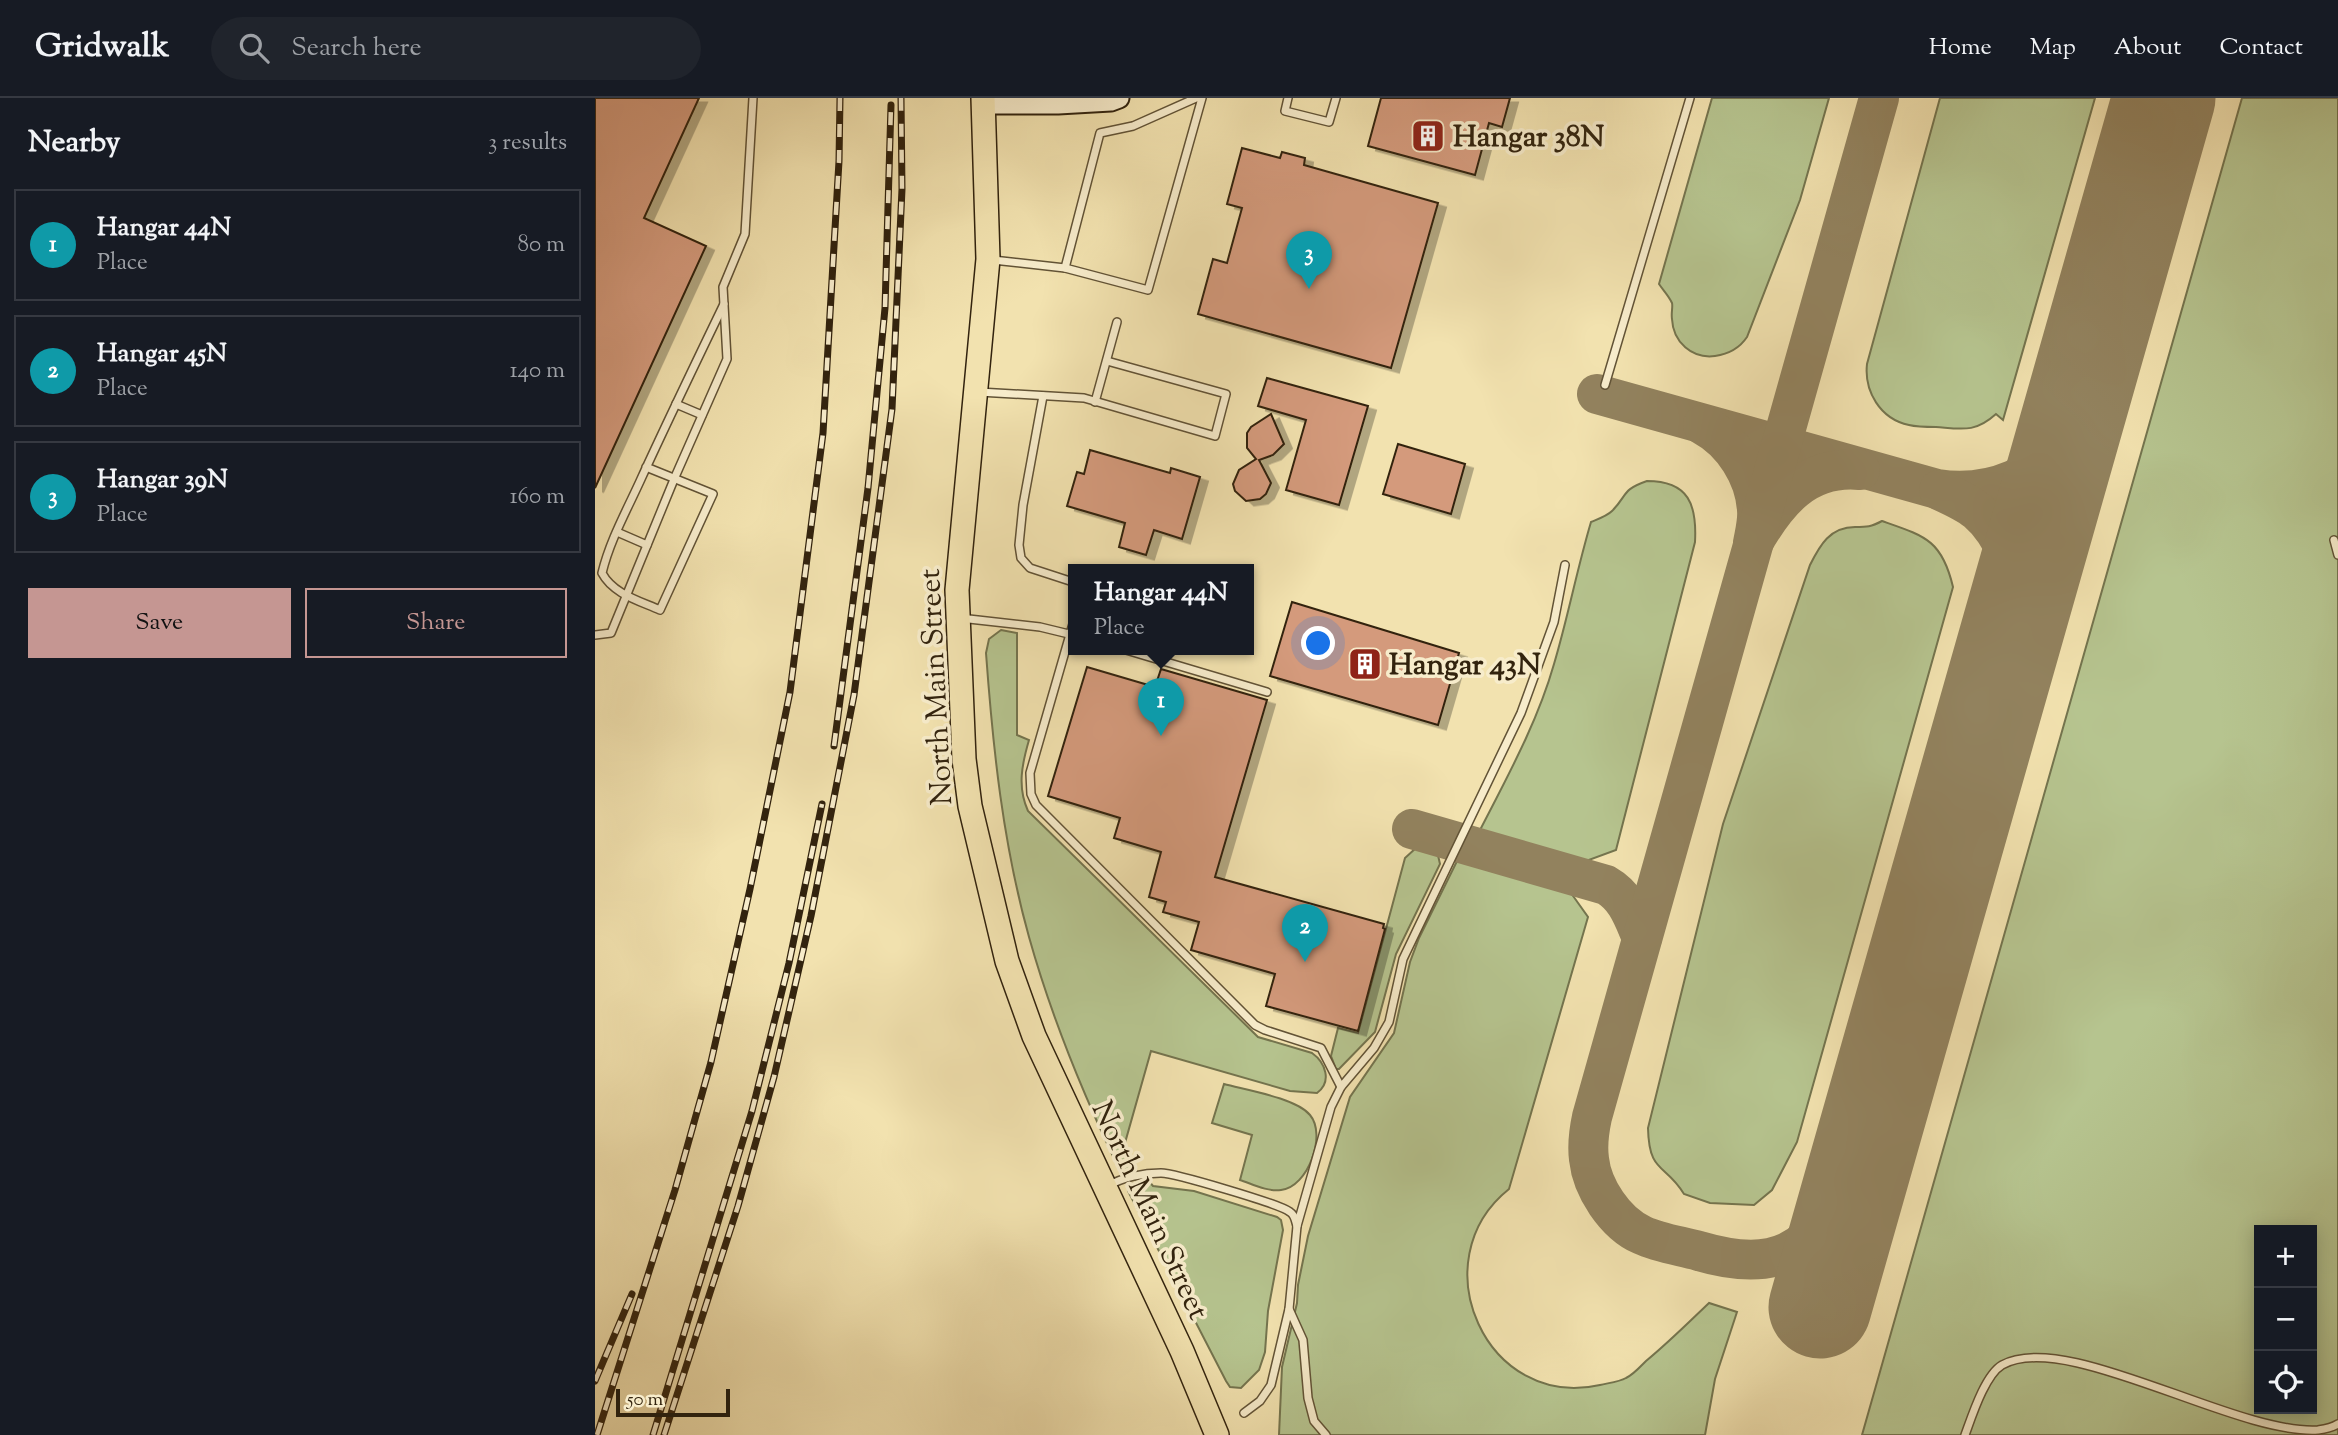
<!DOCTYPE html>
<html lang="en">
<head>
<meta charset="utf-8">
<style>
  :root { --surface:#171b24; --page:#20242c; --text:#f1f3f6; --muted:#9ea1a6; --line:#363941; --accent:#c59692 }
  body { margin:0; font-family:"Sorts Mill Goudy",serif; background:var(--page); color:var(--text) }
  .controls { position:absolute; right:21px; bottom:21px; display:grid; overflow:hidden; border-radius:0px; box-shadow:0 4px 18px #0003 }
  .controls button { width:63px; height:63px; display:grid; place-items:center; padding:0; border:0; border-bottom:2px solid var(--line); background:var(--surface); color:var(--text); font:35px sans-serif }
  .scale { position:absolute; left:21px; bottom:18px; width:114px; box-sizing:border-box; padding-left:7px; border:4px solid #32230e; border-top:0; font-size:19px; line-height:24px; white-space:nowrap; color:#32230e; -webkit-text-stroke:5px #f7eccb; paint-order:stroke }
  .you { position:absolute; left:724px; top:546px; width:24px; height:24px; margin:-18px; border:5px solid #fff; border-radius:50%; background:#1a73e8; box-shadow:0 0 0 10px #1a73e833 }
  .badge { display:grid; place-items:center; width:46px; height:46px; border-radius:50%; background:var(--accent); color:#fff; font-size:23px; font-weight:700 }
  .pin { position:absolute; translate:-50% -58px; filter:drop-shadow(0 2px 4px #0008) }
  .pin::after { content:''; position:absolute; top:37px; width:24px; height:21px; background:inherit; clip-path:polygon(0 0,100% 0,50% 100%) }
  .popup { position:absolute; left:473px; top:466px; width:186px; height:91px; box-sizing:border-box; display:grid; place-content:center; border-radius:0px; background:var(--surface); filter:drop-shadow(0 2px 5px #0005); font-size:23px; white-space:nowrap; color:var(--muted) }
  .popup b { font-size:26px; color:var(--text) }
  .popup::after { content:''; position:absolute; left:50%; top:100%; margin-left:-14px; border:14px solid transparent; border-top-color:var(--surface) }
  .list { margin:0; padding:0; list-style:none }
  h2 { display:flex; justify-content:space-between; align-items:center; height:91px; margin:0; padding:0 28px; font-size:30px }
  h2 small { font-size:23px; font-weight:400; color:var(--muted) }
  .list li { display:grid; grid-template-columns:46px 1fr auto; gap:21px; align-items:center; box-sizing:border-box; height:112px; margin:0 14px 14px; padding:0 14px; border:2px solid var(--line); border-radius:0px }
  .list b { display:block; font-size:26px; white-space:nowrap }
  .list p { margin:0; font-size:23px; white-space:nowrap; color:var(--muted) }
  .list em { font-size:23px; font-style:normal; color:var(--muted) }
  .actions { display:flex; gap:14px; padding:21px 28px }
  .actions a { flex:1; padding:16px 0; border:2px solid var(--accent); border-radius:0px; text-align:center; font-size:24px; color:var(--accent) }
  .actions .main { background:var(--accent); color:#111 }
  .icon { flex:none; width:38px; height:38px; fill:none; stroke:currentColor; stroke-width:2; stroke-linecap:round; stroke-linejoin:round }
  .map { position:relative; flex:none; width:1743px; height:1337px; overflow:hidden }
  header { display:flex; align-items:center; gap:42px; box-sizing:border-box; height:98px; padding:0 35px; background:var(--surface); border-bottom:2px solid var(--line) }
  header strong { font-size:33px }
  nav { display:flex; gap:38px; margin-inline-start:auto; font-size:24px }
  .search { width:490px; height:63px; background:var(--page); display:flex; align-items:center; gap:18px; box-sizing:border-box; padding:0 24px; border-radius:38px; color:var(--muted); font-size:26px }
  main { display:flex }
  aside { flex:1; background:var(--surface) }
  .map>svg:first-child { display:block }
  .green { fill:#b6c48f; stroke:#74744e; stroke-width:2; fill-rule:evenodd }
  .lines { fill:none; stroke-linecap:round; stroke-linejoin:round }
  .taxiway { stroke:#92825e; stroke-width:40 }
  .runway { stroke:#92825e; stroke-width:103 }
  .building { fill:#d49a7b; stroke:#32230e; stroke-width:2; filter:url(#shadow) }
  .lane-casing { stroke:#625336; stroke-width:10 }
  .secondary-casing { stroke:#32230e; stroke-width:23 }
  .primary-casing { stroke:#32230e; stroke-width:26 }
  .lane { stroke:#f7eccb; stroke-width:7 }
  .secondary { stroke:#f7eccb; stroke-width:19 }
  .primary { stroke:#f2e2af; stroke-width:23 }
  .rail-casing { stroke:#32230e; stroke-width:7 }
  .rail { stroke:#f7eccb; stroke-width:4.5; stroke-dasharray:13; stroke-linecap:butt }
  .labels { text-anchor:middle; stroke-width:7; stroke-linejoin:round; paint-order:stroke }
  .poi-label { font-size:30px; font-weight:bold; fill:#32230e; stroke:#f7eccb; text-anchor:start }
  .street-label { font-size:30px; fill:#32230e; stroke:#f7eccb }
</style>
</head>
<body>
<header>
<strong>Gridwalk</strong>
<div class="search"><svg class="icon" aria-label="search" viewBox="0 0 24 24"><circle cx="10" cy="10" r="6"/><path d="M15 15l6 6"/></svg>Search here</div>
<nav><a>Home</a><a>Map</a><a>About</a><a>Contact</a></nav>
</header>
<main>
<aside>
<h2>Nearby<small>3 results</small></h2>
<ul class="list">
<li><span class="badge" style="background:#0f9aa8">1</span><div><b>Hangar 44N</b><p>Place</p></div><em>80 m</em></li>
<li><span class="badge" style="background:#0f9aa8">2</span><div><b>Hangar 45N</b><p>Place</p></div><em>140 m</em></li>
<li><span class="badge" style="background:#0f9aa8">3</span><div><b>Hangar 39N</b><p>Place</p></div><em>160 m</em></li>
</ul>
<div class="actions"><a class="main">Save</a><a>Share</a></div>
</aside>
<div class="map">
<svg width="1743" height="1337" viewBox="0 0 1743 1337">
  <defs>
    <filter id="shadow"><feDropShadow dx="8" dy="4.5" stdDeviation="0" flood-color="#0004"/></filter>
  </defs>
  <rect width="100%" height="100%" fill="#f2e2af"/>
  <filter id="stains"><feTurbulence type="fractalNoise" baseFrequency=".00286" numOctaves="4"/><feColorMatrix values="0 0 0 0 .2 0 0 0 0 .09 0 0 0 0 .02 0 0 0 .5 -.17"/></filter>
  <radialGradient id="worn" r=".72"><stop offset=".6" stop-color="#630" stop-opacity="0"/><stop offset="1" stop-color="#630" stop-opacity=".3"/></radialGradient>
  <g class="green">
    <path d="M 1117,0 L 1234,0 L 1205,102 L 1152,239 C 1144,251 1134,256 1120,258 C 1097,261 1078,244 1077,221 C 1076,215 1078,209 1077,205 C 1074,198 1068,192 1064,186 Z"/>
    <path d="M 1345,0 L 1500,0 L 1408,322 L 1401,316 C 1380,335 1367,331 1341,329 C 1332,329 1322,329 1314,327 C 1285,321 1269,293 1272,266 Z"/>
    <path d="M 1647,0 L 1743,0 L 1743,1337 L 1267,1337 ZM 1664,1132 L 1717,1132 L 1717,1311 L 1664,1311 Z"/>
    <path d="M 1052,383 C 1094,383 1102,407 1100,444 L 1021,752 L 983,766 L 882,738 C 910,683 942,626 959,566 C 973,519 982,471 996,424 C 1003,421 1012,418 1017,413 C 1033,397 1026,392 1052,383 Z"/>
    <path d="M 1287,423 C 1330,438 1347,442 1358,489 L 1202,1044 L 1177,1092 L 1159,1107 L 1115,1105 L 1089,1096 C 1070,1065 1054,1076 1053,1030 L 1128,726 L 1215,467 C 1225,447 1235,429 1260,429 C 1272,429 1276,429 1287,423 Z"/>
    <path d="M 406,532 L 422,535 L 422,637 L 434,642 C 427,666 422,689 433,713 L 663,939 L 717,955 C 731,965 737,984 722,995 L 695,993 L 556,953 L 528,1052 L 538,1071 L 527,1077 C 490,1001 457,921 434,839 C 408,746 398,651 391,555 L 394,541 Z"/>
    <path d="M 832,748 L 842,753 L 845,766 L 801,856 L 780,934 L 744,971 L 741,971 L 736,958 L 743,930 L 763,935 L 810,760 L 821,750 Z"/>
    <path d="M 865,757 L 971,788 L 993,819 L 914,1091 C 824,1163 892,1313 1005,1287 C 1013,1285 1024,1284 1031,1280 C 1038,1277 1045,1269 1051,1263 C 1073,1245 1093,1225 1114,1205 L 1142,1214 L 1120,1281 L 1110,1337 L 684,1337 L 687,1269 L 702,1205 L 703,1187 L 713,1138 L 755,999 L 799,935 L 815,864 L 824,840 Z"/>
    <path d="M 629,986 C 651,992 701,1000 715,1017 C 732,1037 713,1089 686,1092 C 673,1094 657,1086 645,1082 L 657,1037 L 617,1025 Z"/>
    <path d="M 552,1081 L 558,1088 L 599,1093 L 682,1119 L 686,1122 L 688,1132 L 673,1213 L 670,1254 L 664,1272 L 646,1290 L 635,1289 L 631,1283 L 533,1093 L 536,1086 Z"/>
  </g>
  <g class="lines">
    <g class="taxiway">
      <path d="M 1002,296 L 1342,391 C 1394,399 1449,379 1476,330 C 1481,322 1482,309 1484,299"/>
      <path d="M 1108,327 C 1138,343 1160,378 1162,412 C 1163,423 1160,434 1158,445 C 1182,403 1211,367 1265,372"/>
      <path d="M 1344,392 C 1357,398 1371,404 1382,413 C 1408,435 1429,484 1424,518 C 1423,524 1418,532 1416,538"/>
      <path d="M 817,731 L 1011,787 C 1032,799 1038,819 1047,840"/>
      <path d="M 1271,1048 C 1251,1086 1233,1134 1193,1154 C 1166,1167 1131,1161 1104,1153 C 1086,1148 1064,1145 1047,1137 C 1020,1125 997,1090 994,1061 C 992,1046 994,1033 997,1019 L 1284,0"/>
    </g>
    <path class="runway" d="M 1225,1209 L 1569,0"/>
  </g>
  <g class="building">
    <path d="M 0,0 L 104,0 L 49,120 L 111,148 L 0,390 Z"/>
    <path d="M 786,0 L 915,0 L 907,29 L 894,25 L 880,77 L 773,48 Z"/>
    <path d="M 647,50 L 685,60 L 687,54 L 710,60 L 709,67 L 843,105 L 796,270 L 603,216 L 618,161 L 632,165 L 647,110 L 632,106 Z"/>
    <path d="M 672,280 L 773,308 L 744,407 L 691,392 L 711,322 L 663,308 Z"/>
    <path d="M 676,316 L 689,346 L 678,357 L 664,362 L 676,385 L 671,396 L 665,401 L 651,403 L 640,393 L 638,386 L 644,372 L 661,361 L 652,350 L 652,335 L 656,329 Z"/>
    <path d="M 803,346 L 870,366 L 856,416 L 788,396 Z"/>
    <path d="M 495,352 L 575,375 L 576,370 L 605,379 L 587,441 L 559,432 L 551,457 L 524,449 L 530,425 L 472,408 L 482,374 L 489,376 Z"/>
    <path d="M 697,504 L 864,555 L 843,627 L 675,578 Z"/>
    <path d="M 492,569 L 560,589 L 566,571 L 672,602 L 620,779 L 789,826 L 788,830 L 790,831 L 763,933 L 671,908 L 680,876 L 596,852 L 604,824 L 568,814 L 571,804 L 554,799 L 566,754 L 519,740 L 525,720 L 453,698 Z"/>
  </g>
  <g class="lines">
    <defs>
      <g id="lane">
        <path d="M 601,0 L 538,28 L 505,35 L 470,170 L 553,192 L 607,0"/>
        <path d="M 693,0 L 690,13 L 734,24 L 741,0"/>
        <path d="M 398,162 L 470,170"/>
        <path d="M 1010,287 L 1095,0"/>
        <path d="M 384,294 L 489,300 L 620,338 L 631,296 L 512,263"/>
        <path d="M 448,298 L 428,407 L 424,447 L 426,460 L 435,470 L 478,484"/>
        <path d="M 500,304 L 522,224"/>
        <path d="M 81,306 L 107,317"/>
        <path d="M 51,369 L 118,396 L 65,512 C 45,503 18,496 7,475 C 15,442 32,412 46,381 C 73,322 101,264 129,206"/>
        <path d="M 22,434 L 52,447"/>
        <path d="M 1739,442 L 1743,457"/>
        <path d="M 365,520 L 445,529 L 478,537"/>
        <path d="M 478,526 L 435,675 L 436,696 L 441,707 L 660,927 L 670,932 L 726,950 L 746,989"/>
        <path d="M 0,537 L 16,535 L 80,379 L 132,261 L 128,189 L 150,136 L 158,0"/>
        <path d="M 531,552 L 672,594"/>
        <path d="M 513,1088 C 528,1079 549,1075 566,1075 C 579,1075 685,1106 695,1114 C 700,1117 700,1122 702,1128 L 694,1211 L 708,1242 L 713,1300 L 719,1323 L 731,1337"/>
        <path d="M 702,1128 L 736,1009 L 746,989 L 779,950 L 794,924 L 808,861 L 926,615 L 959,524 L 970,467"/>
        <path d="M 649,1315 L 665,1303 L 676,1287 L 694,1211"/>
        <path d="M 1370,1337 C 1377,1318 1390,1277 1407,1267 C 1471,1231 1640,1337 1723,1332 C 1730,1331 1737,1330 1743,1326"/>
      </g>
      <path id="secondary" d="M 389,6 L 463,6 L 516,3 L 524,0"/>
      <path id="primary" d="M 388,0 L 393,161 L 362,492 L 369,661 L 375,708 L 412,863 L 439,938 L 587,1253 L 622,1337"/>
    </defs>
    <use href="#lane" class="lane-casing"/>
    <use href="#secondary" class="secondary-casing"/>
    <use href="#primary" class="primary-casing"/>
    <use href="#lane" class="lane"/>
    <use href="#secondary" class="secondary"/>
    <use href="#primary" class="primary"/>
    <defs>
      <g id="rail">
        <path d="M 239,648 L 273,390 L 290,210 L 296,7"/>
        <path d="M 0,1283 L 37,1196"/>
        <path d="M 2,1337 L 80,1092 L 116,964 L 155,791 L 195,594 L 228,335 L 244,63 L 245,0"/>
        <path d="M 58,1337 L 157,1013 L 194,865 L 227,706"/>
        <path d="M 69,1337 L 143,1108 L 179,979 L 216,818 L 259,597 L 297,311 L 307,91 L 306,0"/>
      </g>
    </defs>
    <use href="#rail" class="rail-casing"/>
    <use href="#rail" class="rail"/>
  </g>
  <defs>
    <symbol id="building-square" viewBox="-11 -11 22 22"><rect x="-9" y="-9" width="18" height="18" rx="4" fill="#8f2418" stroke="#f7eccb"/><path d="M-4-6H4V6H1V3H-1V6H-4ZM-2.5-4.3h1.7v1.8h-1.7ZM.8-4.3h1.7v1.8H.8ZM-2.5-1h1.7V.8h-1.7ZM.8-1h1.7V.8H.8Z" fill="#fff"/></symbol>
  </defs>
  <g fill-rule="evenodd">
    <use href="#building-square" x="814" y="19" width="38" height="38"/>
    <use href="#building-square" x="751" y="547" width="38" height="38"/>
  </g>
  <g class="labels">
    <g class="poi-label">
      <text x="858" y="48">Hangar 38N</text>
      <text x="794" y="576">Hangar 43N</text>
    </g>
    <g class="street-label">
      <text transform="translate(340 589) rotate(-93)" y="10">North Main Street</text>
      <text transform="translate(556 1112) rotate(65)" y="10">North Main Street</text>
    </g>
  </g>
  <rect width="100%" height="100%" filter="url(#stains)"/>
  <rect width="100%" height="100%" fill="url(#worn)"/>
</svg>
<div class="controls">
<button>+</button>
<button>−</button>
<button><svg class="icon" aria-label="locate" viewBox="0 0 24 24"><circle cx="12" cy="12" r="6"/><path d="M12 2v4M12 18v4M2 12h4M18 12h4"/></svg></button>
</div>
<div class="scale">50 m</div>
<div class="you"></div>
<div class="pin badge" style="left:566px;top:638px;background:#0f9aa8">1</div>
<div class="popup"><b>Hangar 44N</b>Place</div>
<div class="pin badge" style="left:710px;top:864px;background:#0f9aa8">2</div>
<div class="pin badge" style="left:714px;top:191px;background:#0f9aa8">3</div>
</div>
</main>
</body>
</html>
